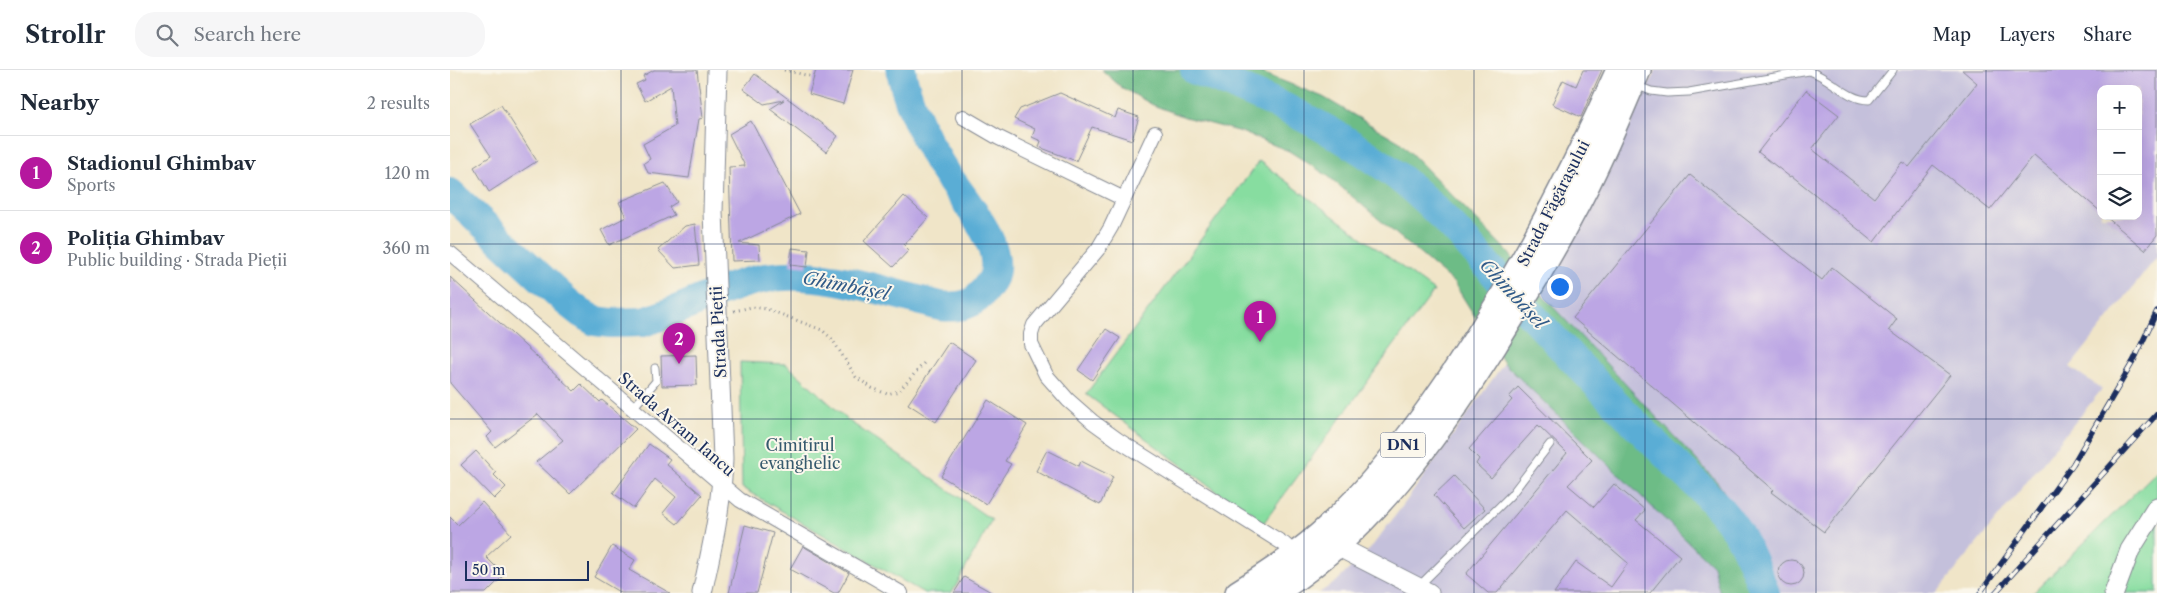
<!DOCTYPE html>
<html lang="en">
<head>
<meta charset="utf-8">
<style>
  :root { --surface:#fff; --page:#f6f6f7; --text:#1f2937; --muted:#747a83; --line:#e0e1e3; --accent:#b5179e }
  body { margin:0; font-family:"Libre Caslon Text",serif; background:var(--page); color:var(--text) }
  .controls { position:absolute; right:15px; top:15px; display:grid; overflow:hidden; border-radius:10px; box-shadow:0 5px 20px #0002 }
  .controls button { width:45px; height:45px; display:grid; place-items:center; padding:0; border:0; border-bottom:1px solid var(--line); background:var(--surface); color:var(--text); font:25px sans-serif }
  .scale { position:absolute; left:15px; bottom:12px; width:124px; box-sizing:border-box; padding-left:5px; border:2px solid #1b2f5e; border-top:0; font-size:14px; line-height:18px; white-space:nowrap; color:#1b2f5e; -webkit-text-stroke:4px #fbf7ec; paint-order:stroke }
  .you { position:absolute; left:1109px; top:216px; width:18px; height:18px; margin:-12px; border:4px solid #fff; border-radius:50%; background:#1a73e8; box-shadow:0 0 0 8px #1a73e833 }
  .badge { display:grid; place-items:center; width:32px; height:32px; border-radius:50%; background:var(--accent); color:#fff; font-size:16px; font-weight:700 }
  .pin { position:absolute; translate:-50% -41px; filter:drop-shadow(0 1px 2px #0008) }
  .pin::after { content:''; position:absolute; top:26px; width:18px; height:15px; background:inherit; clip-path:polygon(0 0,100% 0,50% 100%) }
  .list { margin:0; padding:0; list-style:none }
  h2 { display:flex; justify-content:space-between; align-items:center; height:65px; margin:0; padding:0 20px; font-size:21px }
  h2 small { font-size:16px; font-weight:400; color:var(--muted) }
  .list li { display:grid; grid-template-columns:32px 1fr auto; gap:15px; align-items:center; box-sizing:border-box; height:75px; padding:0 20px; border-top:1px solid var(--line) }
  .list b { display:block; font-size:19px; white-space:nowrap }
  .list p { margin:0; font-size:16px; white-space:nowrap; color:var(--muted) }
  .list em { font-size:16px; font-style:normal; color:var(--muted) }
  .icon { flex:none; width:28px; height:28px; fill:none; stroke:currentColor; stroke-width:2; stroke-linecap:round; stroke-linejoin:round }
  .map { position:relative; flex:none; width:1707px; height:523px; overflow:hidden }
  header { display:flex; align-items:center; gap:30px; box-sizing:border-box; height:70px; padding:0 25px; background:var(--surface); border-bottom:1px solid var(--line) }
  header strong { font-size:24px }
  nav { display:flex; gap:28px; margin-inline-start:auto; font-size:18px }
  .search { width:350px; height:45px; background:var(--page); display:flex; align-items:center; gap:12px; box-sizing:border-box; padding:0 18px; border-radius:20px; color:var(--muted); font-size:19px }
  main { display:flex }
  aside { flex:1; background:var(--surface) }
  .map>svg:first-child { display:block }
  .industrial { fill:#c4c0db; fill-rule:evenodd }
  .green { fill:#87dda0; stroke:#51867f }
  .forest { fill:#6dbc86; stroke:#447672 }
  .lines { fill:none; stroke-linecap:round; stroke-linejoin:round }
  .river { stroke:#5aadd5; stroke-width:30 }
  .building { fill:#bca6e4 }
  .lane-casing { stroke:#868a93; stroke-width:9 }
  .street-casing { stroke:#868a93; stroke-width:16 }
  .secondary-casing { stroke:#868a93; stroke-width:21 }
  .highway-casing { stroke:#868a93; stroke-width:28 }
  .path { stroke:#868a93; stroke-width:3; stroke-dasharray:1 4; stroke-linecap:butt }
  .lane { stroke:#fff; stroke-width:7 }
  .street { stroke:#fff; stroke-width:14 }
  .secondary { stroke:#fff; stroke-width:19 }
  .highway { stroke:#fff; stroke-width:25 }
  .rail-casing { stroke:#1b2f5e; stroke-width:5.5 }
  .rail { stroke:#fbf7ec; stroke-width:4; stroke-dasharray:11; stroke-linecap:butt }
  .grid { fill:none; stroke:#1b2f5e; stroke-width:1; stroke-opacity:0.55 }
  .labels { text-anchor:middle; stroke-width:4; stroke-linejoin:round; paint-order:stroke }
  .shield { fill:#fbf7ec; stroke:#5e6b89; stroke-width:1 }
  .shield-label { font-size:15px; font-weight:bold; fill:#1b2f5e }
  .street-label { font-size:16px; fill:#1b2f5e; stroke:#fbf7ec }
  .park-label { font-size:16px; fill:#365a6e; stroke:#fbf7ec }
  .water-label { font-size:18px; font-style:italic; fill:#315b88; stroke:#fbf7ec }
</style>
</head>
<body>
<header>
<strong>Strollr</strong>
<div class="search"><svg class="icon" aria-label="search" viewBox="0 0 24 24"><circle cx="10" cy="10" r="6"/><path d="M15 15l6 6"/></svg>Search here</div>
<nav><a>Map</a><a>Layers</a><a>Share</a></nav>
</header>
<main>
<aside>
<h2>Nearby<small>2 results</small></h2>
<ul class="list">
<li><span class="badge">1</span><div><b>Stadionul Ghimbav</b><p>Sports</p></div><em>120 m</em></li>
<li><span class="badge">2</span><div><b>Poliția Ghimbav</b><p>Public building · Strada Pieții</p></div><em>360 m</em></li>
</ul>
</aside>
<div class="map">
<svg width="1707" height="523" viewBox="0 0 1707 523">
  <rect width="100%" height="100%" fill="#fbf7ec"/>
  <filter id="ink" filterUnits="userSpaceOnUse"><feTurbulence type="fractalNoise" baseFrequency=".02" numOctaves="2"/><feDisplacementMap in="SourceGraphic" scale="10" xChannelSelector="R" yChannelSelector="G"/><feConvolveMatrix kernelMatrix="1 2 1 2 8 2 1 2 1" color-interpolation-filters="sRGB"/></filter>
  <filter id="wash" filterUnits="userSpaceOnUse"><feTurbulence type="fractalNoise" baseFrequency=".0096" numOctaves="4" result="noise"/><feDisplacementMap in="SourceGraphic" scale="20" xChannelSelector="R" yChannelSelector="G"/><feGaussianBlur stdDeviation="1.12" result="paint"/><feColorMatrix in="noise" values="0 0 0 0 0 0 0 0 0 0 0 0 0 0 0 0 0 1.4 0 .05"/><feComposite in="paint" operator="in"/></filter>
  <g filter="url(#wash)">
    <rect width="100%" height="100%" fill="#f0e5c8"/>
    <g class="industrial">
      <path d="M 1206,0 L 1707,0 L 1707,187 L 1620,297 L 1652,319 L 1487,523 L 1327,523 L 1305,466 L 1092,225 L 1142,137 ZM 1651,19 L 1688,19 L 1688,146 L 1651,146 Z"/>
      <path d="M 1054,293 L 1263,496 L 1270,523 L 869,523 L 886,512 L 920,479 L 954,434 Z"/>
    </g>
    <g class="green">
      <path d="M 809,91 L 984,221 L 812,455 L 636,324 Z"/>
      <path d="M 290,292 L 336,294 L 399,351 L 542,450 L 502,523 L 474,523 L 292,418 Z"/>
      <path d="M 1707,401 L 1707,523 L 1583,523 Z"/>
    </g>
    <path class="forest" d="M 652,0 L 805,0 L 873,27 L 950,72 L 1057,181 L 1092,225 L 1267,412 L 1305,466 L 1327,523 L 1270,523 L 1263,496 L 1054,293 L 1004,213 L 878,106 L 839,81 L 791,62 L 735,47 L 703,35 L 671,17 Z"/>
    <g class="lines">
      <g class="river">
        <path d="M 745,0 C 812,26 877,54 935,97 C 994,139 1038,199 1088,252 C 1128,295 1168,336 1209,378 C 1237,405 1268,432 1289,465 C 1300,483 1307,504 1315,523"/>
        <path d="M 0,123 L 117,232 L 131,243 L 145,251 L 161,253 L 193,252 C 234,240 273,216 315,208 C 370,198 436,222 490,236 C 509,238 525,236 536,218 C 538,215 543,210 544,205 C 554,170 505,121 488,91 C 472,63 457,32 451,0"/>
      </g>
    </g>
    <g id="blocks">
      <g class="building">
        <path d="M 204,0 L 247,0 L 253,48 L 249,49 L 239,108 L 198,103 L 194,93 L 200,89 L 193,74 L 225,56 L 221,16 L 195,31 L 186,14 L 195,10 L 193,6 Z"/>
        <path d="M 366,0 L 403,0 L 393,34 L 359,24 Z"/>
        <path d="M 1133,0 L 1152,0 L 1131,47 L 1102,34 L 1113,10 L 1126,16 Z"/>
        <path d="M 1512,0 L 1707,0 L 1707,165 L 1695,180 L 1655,146 L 1688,146 L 1688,19 L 1651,19 L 1651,142 L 1584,85 L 1540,140 L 1483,95 L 1424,172 L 1342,106 L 1340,107 L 1308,82 L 1356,20 L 1389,45 L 1362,79 L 1424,128 L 1452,92 L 1459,97 L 1527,13 Z"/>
        <path d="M 305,4 L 388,66 L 376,82 L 320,39 L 334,30 L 314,34 L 293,19 Z"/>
        <path d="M 610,23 L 665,48 L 668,40 L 689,47 L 682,70 L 642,57 L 626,91 L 589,77 L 591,71 L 582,67 L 585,59 L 564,49 L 570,39 Z"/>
        <path d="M 51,35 L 87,91 L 39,122 L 24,97 L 41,86 L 20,54 Z"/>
        <path d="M 301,51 L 350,144 L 289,173 L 309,175 L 310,190 L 282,191 L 279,97 L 295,96 L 279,64 Z"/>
        <path d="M 1240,105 L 1372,210 L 1382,197 L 1447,249 L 1439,260 L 1500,305 L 1374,462 L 1321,422 L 1323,420 L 1123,248 Z"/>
        <path d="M 215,113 L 227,132 L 219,137 L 224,145 L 159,175 L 151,160 L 176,147 L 169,132 Z"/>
        <path d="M 454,126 L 478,148 L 454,175 L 459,180 L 443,197 L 414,171 Z"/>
        <path d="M 245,154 L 249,195 L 225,198 L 208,180 L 235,156 Z"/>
        <path d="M 342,178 L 359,180 L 357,197 L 340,195 Z"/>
        <path d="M 0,207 L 124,321 L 131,314 L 150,332 L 152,330 L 186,359 L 120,424 L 86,392 L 113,370 L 88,344 L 45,377 L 37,367 L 42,362 L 0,313 Z"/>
        <path d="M 656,259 L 670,268 L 642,310 L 628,300 Z"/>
        <path d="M 499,272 L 526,290 L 486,352 L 458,334 Z"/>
        <path d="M 246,285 L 247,315 L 212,316 L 211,286 Z"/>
        <path d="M 1068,317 L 1142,390 L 1118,415 L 1144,437 L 1164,414 L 1195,440 L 1186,450 L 1230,486 L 1200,523 L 1104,523 L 1126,492 L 1161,517 L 1178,493 L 1117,440 L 1047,523 L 1038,523 L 1016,504 L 1117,383 L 1088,355 L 1041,408 L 1026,394 L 1029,389 L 1019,379 L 1062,330 L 1059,327 Z"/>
        <path d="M 538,330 L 577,355 L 555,391 L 561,394 L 536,434 L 491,406 Z"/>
        <path d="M 199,374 L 220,389 L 216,394 L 252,425 L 227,454 L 213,443 L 226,427 L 205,409 L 184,438 L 163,423 Z"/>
        <path d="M 597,380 L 629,396 L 631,391 L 663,407 L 650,435 L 586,401 Z"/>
        <path d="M 26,381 L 46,403 L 44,405 L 56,417 L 44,429 L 11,395 Z"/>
        <path d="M 1004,406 L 1035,439 L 1014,458 L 984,425 Z"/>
        <path d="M 32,432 L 61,464 L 36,487 L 54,505 L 36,523 L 0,523 L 0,447 L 8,455 Z"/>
        <path d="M 295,455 L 323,463 L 307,523 L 279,523 Z"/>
        <path d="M 162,476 L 185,490 L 179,500 L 220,523 L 171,523 L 144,507 Z"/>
        <path d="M 353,476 L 399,503 L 388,523 L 384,523 L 340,499 Z"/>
        <circle cx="1341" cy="503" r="13"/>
        <path d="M 514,507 L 543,523 L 504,523 Z"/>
      </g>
    </g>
  </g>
  <g filter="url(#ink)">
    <use href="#blocks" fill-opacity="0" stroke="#868a93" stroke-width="1"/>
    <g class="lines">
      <defs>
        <g id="lane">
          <path d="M 1185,15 L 1201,21 L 1217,23 L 1239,22 L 1359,1 C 1380,7 1397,30 1419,30 L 1443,0"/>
          <path d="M 183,338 L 206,311 L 205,298"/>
          <path d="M 968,517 L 1061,425 L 1100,374"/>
        </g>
        <g id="street">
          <path d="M 513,47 L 549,68 L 674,129"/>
          <path d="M 705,63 L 661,157 L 648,179 L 584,255 L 581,264 L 581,274 L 596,305 L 618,330 L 643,352 L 668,370 L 834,474 L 846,485"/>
          <path d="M 0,183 L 290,430 L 451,523"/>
        </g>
        <g id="secondary">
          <path d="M 887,476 L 979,523"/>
          <path d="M 252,523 C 262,478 272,434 273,388 L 263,142 L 267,0"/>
          <path d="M 1664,523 L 1680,480 L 1707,437"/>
        </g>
        <g id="highway">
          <path d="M 788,523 C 817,505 845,487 871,464 C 913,427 947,384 979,339 C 1055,233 1116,119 1169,0"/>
          <path d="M 824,523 C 920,461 985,369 1045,274 C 1071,232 1097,191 1120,147 C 1146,100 1167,49 1188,0"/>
        </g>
      </defs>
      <use href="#lane" class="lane-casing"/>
      <use href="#street" class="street-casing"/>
      <use href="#secondary" class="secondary-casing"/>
      <use href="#highway" class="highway-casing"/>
      <g class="path">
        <path d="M 334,0 L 364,7"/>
        <path d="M 284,241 L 302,237 L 317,239 L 372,260 L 382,269 L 406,307 L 422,318 L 437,324 L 449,321 L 474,293"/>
      </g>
      <use href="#lane" class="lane"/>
      <use href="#street" class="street"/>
      <use href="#secondary" class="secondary"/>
      <use href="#highway" class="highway"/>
      <defs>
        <g id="rail">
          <path d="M 1530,523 L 1623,394 L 1684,290 L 1707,241"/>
          <path d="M 1545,523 L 1707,344"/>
        </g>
      </defs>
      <use href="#rail" class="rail-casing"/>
      <use href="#rail" class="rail"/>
    </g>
  </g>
  <path class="grid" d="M 171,0 L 171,523M 341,0 L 341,523M 512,0 L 512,523M 683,0 L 683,523M 854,0 L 854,523M 1024,0 L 1024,523M 1195,0 L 1195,523M 1366,0 L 1366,523M 1536,0 L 1536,523M 0,174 L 1707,174M 0,349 L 1707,349"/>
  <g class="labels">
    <rect class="shield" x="930.5" y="362.5" width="45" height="25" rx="4"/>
    <g class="shield-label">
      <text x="953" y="380">DN1</text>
    </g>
    <g class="street-label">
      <text transform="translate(1103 133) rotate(-63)" y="6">Strada Făgărașului</text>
      <text transform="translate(268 262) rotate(-93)" y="6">Strada Pieții</text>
      <text transform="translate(227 354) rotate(41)" y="6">Strada Avram Iancu</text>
    </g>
    <g class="park-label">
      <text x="350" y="381">Cimitirul<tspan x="350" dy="18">evanghelic</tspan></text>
    </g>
    <g class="water-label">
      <text transform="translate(396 216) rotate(11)" y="6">Ghimbășel</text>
      <text transform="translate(1063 224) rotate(47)" y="6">Ghimbășel</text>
    </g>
  </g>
</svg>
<div class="controls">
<button>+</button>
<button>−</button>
<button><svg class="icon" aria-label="layers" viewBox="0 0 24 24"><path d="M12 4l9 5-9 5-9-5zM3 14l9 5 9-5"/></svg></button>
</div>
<div class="scale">50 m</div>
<div class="you"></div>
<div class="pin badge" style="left:810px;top:272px">1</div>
<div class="pin badge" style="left:229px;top:294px">2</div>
</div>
</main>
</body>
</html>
